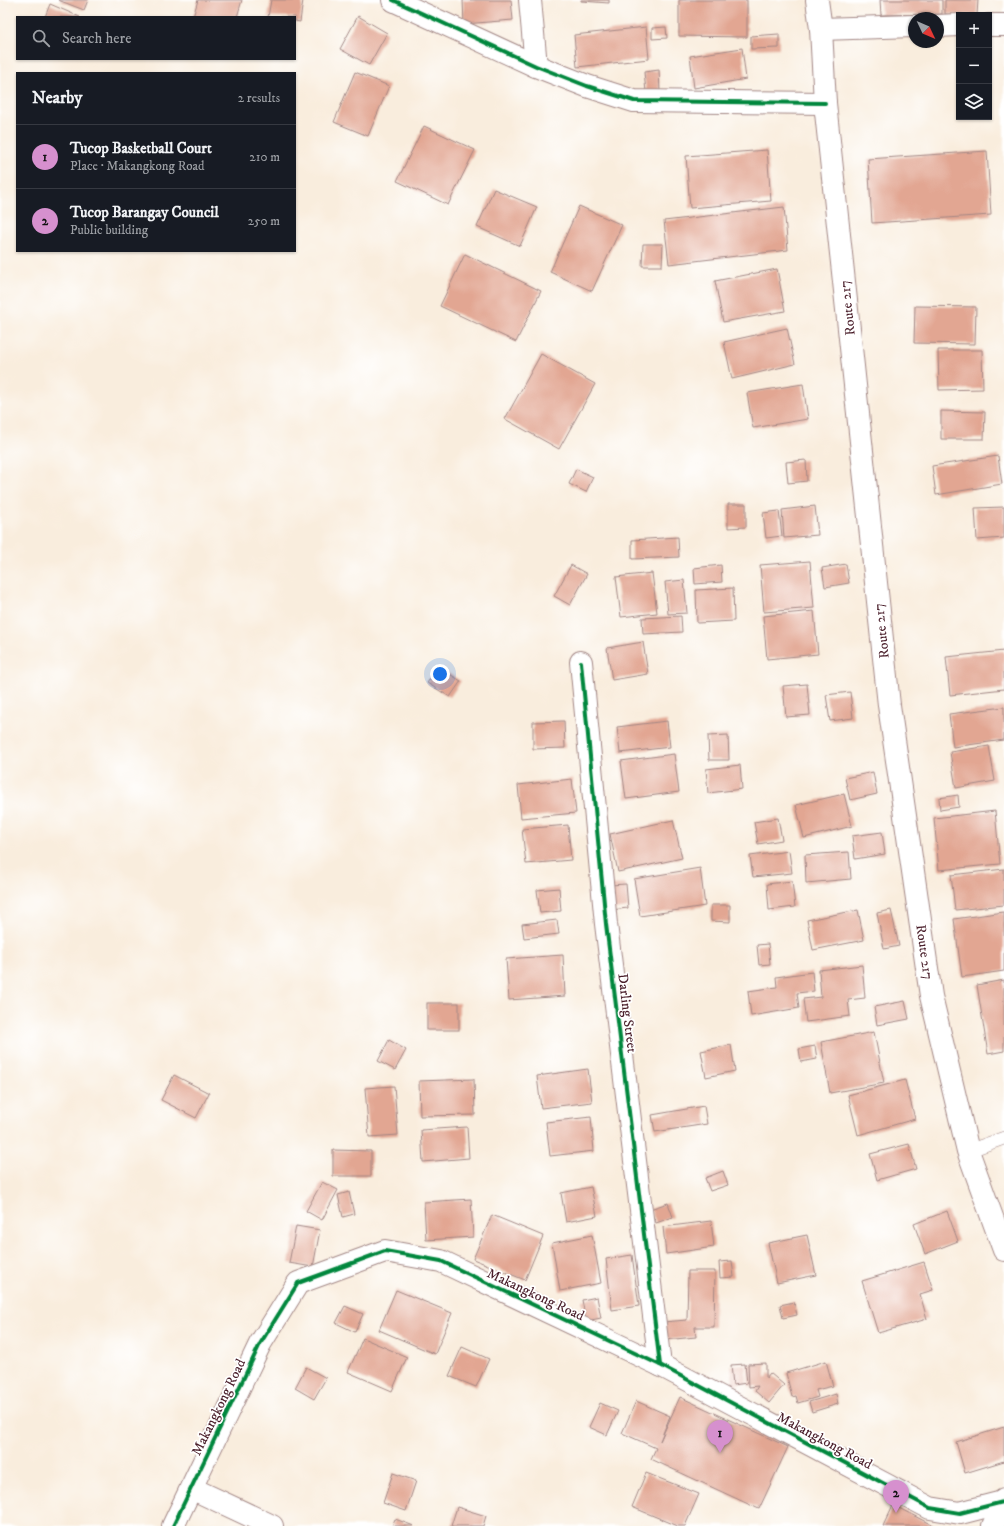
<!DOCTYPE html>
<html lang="en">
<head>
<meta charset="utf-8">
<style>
  :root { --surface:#171b24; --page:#20242c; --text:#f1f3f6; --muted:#9ea1a6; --line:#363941; --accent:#d690ce }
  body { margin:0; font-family:"IM FELL DW Pica",serif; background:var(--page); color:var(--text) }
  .controls { position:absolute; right:12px; top:12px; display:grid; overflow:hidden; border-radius:0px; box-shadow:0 1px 3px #0004 }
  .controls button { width:36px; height:36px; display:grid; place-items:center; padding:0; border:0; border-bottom:1px solid var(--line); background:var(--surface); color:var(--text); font:20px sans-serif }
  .compass { position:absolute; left:908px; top:12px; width:36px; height:36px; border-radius:50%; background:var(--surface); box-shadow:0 1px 3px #0004; rotate:134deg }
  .you { position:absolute; left:440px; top:674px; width:14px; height:14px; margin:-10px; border:3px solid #fff; border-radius:50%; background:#1a73e8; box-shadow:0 0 0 6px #1a73e833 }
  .badge { display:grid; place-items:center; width:26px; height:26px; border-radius:50%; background:var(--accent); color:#111; font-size:13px; font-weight:700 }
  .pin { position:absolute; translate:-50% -33px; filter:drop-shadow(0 1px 2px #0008) }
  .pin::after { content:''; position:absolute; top:21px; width:14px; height:12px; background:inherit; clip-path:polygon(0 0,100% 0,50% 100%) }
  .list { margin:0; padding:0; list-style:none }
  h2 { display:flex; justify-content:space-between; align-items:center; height:52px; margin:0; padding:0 16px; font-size:17px }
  h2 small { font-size:13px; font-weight:400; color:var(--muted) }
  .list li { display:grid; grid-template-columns:26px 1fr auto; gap:12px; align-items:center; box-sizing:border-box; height:64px; padding:0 16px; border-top:1px solid var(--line) }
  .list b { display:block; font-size:15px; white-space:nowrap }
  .list p { margin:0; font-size:13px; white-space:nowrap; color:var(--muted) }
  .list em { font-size:13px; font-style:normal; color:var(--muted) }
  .icon { flex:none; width:22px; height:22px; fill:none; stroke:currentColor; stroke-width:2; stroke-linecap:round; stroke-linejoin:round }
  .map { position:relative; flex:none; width:1004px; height:1526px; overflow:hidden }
  .search { position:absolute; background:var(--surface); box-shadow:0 1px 3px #0004; left:16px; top:16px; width:280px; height:44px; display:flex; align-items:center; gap:10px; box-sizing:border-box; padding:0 14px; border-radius:0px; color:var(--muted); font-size:15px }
  .panel { position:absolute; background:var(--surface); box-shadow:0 1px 3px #0004; left:16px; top:72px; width:280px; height:180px; border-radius:0px }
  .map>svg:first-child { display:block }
  .building { fill:#e2a692 }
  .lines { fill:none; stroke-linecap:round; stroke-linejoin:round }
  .service-casing { stroke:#a28684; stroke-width:14 }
  .minor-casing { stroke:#a28684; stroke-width:24 }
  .primary-casing { stroke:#a28684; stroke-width:24 }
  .service { stroke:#fff; stroke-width:13 }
  .minor { stroke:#fff; stroke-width:22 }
  .primary { stroke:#fff; stroke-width:22 }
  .cycleway-casing { stroke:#fff; stroke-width:6 }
  .cycleway { stroke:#00873e; stroke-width:4 }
  .labels { text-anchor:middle; stroke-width:3.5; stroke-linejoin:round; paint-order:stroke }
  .street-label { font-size:14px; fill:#4a1f2b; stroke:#fff }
</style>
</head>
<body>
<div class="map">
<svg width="1004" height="1526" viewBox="0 0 1004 1526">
  <rect width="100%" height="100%" fill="#fff"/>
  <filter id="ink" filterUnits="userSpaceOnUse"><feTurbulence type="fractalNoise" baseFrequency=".025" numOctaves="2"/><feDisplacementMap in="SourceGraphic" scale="8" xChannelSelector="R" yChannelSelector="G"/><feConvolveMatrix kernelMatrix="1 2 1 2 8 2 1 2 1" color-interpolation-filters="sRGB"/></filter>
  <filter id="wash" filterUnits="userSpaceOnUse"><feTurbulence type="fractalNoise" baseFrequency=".012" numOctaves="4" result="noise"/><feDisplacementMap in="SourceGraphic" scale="16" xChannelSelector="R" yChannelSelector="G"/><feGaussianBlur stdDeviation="0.9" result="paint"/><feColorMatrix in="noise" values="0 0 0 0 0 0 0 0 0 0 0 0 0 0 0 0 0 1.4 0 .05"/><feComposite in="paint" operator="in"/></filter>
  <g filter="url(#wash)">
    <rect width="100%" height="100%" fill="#f9eddd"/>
    <g id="blocks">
      <g class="building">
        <path d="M 58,0 L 88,0 L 84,10 Z"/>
        <path d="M 198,0 L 242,0 L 237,17 L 193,17 Z"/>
        <path d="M 271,0 L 303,0 L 300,22 L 295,21 L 295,17 L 268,17 Z"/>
        <path d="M 463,0 L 511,0 L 513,20 L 464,24 Z"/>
        <path d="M 581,0 L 609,0 L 609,3 L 581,1 Z"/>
        <path d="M 679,0 L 747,0 L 747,37 L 679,36 Z"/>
        <path d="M 880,0 L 942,0 L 942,14 L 881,15 Z"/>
        <path d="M 945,0 L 978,0 L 977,15 L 945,14 Z"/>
        <path d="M 50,4 L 80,17 L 45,17 Z"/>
        <path d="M 358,16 L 387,33 L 369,65 L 340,49 Z"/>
        <path d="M 646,27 L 649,59 L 577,67 L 574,35 Z"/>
        <path d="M 666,27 L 667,38 L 652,39 L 652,28 Z"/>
        <path d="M 779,34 L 779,48 L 751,49 L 751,36 Z"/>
        <path d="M 742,48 L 746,79 L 694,88 L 690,56 Z"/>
        <path d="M 659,70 L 660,92 L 646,92 L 644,72 Z"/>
        <path d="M 355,72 L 389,86 L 368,136 L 334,122 Z"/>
        <path d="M 424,126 L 475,150 L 448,205 L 397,181 Z"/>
        <path d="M 767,150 L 771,201 L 690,208 L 686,156 Z"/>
        <path d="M 987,151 L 991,215 L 872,223 L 868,159 Z"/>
        <path d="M 494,189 L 537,207 L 520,246 L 477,227 Z"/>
        <path d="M 579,206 L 622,225 L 592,291 L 550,272 Z"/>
        <path d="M 784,207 L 788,250 L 669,264 L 664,221 Z"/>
        <path d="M 643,244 L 663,244 L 662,266 L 642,266 Z"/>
        <path d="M 465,254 L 541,291 L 516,342 L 440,306 Z"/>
        <path d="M 777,269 L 785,311 L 723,322 L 715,281 Z"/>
        <path d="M 915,306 L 976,307 L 975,344 L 914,343 Z"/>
        <path d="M 787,328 L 795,364 L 732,379 L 724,342 Z"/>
        <path d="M 938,350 L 982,350 L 983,389 L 939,390 Z"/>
        <path d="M 541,354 L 595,384 L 559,449 L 505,419 Z"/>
        <path d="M 803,384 L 808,419 L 753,428 L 747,393 Z"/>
        <path d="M 941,411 L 985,412 L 984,439 L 941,439 Z"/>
        <path d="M 998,456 L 1002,484 L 936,495 L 932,466 Z"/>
        <path d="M 806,460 L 807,481 L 788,483 L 786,462 Z"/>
        <path d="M 576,469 L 593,477 L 586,492 L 569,484 Z"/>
        <path d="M 728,504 L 746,504 L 746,527 L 728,528 Z"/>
        <path d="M 815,506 L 818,535 L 784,538 L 782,510 Z"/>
        <path d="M 1004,507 L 1004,538 L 977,540 L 975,508 Z"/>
        <path d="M 779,511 L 782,536 L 766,538 L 763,513 Z"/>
        <path d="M 678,537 L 679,557 L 632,559 L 632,540 Z"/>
        <path d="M 810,561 L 814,608 L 764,612 L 760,565 Z"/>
        <path d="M 846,564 L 849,583 L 825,587 L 822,568 Z"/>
        <path d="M 571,565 L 587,574 L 570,605 L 554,596 Z"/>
        <path d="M 721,565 L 722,582 L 695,584 L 694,568 Z"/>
        <path d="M 652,573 L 657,613 L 621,617 L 616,577 Z"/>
        <path d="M 684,580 L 687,613 L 668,614 L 665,582 Z"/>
        <path d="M 733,588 L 734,621 L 697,623 L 696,590 Z"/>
        <path d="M 814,611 L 818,654 L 767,659 L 763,616 Z"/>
        <path d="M 681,616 L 682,632 L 643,634 L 642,618 Z"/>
        <path d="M 643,642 L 648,674 L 612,680 L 607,648 Z"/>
        <path d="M 1004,651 L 1004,689 L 950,695 L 946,657 Z"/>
        <path d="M 438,667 L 461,681 L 450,697 L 427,683 Z"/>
        <path d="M 807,684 L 810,715 L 786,717 L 783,686 Z"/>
        <path d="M 850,692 L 853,718 L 830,721 L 826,695 Z"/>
        <path d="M 1004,707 L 1004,740 L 953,747 L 949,714 Z"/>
        <path d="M 564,721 L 565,748 L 533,749 L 533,722 Z"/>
        <path d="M 667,721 L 670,747 L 620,753 L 617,727 Z"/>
        <path d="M 728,735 L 729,760 L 709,760 L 708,736 Z"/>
        <path d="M 989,746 L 995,781 L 956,788 L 950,752 Z"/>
        <path d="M 674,754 L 679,792 L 626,799 L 621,761 Z"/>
        <path d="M 740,765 L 742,789 L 708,793 L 706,769 Z"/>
        <path d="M 873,772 L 877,794 L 850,800 L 845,778 Z"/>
        <path d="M 572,779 L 576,813 L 521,818 L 518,785 Z"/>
        <path d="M 844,794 L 852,826 L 804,838 L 796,805 Z"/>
        <path d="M 958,795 L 959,807 L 940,810 L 939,798 Z"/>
        <path d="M 995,811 L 1000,864 L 939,870 L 934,818 Z"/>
        <path d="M 778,818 L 782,840 L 758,844 L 754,822 Z"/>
        <path d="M 673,820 L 682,858 L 618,872 L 610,834 Z"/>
        <path d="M 568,825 L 571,860 L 526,864 L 522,829 Z"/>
        <path d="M 882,832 L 885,854 L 855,859 L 852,836 Z"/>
        <path d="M 789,851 L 792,873 L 753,877 L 750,856 Z"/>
        <path d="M 849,852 L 851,879 L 806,883 L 805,855 Z"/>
        <path d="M 700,868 L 705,906 L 640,916 L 634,879 Z"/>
        <path d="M 1004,869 L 1004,905 L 955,910 L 951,875 Z"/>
        <path d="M 792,881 L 795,907 L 769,910 L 767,884 Z"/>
        <path d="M 626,884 L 628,908 L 611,910 L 610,885 Z"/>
        <path d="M 559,888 L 561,911 L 540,913 L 537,890 Z"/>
        <path d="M 711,905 L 730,905 L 730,922 L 711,921 Z"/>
        <path d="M 858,910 L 864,940 L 813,950 L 807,920 Z"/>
        <path d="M 891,910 L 899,946 L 884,949 L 877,913 Z"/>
        <path d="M 1004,912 L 1004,971 L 962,977 L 954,919 Z"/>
        <path d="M 557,920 L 559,934 L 524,938 L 522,924 Z"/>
        <path d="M 768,944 L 770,964 L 759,965 L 757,945 Z"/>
        <path d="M 563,955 L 565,996 L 509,1000 L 506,959 Z"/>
        <path d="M 862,965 L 865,998 L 848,1000 L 850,1016 L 806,1022 L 803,999 L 821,997 L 819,970 Z"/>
        <path d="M 812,972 L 814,991 L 797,993 L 799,1008 L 751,1016 L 748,991 L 777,987 L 776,977 Z"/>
        <path d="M 1004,980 L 1004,1051 L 988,1054 L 977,985 Z"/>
        <path d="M 905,1001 L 909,1019 L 877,1025 L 874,1007 Z"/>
        <rect x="427" y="1003" width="32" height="27"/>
        <path d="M 874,1032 L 884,1083 L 830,1093 L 821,1042 Z"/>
        <path d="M 389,1040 L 406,1050 L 395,1070 L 378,1061 Z"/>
        <path d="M 731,1045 L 735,1071 L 706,1077 L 701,1051 Z"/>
        <path d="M 815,1046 L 817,1059 L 801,1062 L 799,1049 Z"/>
        <path d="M 588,1069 L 592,1102 L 541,1108 L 537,1076 Z"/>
        <path d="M 174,1075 L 209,1093 L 196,1118 L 161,1100 Z"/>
        <path d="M 474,1079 L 475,1115 L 420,1116 L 419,1081 Z"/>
        <path d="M 905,1080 L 915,1119 L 858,1135 L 848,1095 Z"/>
        <path d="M 394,1086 L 398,1135 L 369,1137 L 365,1088 Z"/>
        <path d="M 704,1106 L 707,1124 L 655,1132 L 652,1115 Z"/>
        <path d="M 591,1117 L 594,1151 L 550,1156 L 546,1122 Z"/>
        <path d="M 467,1127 L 469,1158 L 423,1162 L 421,1130 Z"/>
        <path d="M 909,1144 L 916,1169 L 877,1180 L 870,1154 Z"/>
        <path d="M 333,1150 L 371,1151 L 371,1176 L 333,1176 Z"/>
        <path d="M 723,1171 L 728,1185 L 710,1191 L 705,1178 Z"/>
        <path d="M 322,1182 L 338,1190 L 322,1220 L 306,1211 Z"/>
        <path d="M 591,1187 L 597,1216 L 566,1222 L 561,1193 Z"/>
        <path d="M 349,1192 L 354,1214 L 343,1217 L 338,1195 Z"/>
        <path d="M 471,1199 L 473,1237 L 426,1240 L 424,1202 Z"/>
        <path d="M 668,1203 L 673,1217 L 656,1223 L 650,1209 Z"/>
        <path d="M 947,1211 L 958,1241 L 925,1254 L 914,1224 Z"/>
        <path d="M 492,1215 L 543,1236 L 525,1280 L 473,1259 Z"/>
        <path d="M 711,1221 L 714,1247 L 666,1254 L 663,1227 Z"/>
        <path d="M 296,1226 L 320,1230 L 313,1267 L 289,1263 Z"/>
        <path d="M 592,1235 L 601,1283 L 560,1291 L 552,1243 Z"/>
        <path d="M 807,1235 L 816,1275 L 777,1283 L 768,1243 Z"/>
        <path d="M 632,1255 L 639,1306 L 612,1310 L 606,1259 Z"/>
        <path d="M 732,1261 L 734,1277 L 720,1278 L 719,1262 Z"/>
        <path d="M 924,1262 L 933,1290 L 920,1294 L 927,1319 L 878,1333 L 862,1281 Z"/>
        <path d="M 688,1271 L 715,1271 L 714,1327 L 695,1327 L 696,1337 L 664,1340 L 663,1322 L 687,1320 Z"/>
        <path d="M 396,1290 L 452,1313 L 435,1354 L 379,1330 Z"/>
        <path d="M 597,1297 L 601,1318 L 586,1321 L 582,1300 Z"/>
        <path d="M 794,1302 L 797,1315 L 783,1318 L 780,1305 Z"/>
        <path d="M 345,1306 L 363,1314 L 355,1332 L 336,1323 Z"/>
        <path d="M 363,1338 L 407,1357 L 392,1391 L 348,1372 Z"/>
        <path d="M 462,1347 L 489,1359 L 476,1387 L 449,1376 Z"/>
        <path d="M 826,1361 L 833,1386 L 816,1390 L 818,1397 L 798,1403 L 796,1396 L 792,1397 L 786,1373 Z"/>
        <path d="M 766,1363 L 766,1378 L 770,1373 L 784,1385 L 769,1403 L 755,1391 L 758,1386 L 749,1387 L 748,1364 Z"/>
        <path d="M 745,1364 L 747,1383 L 733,1385 L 731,1365 Z"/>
        <path d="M 306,1367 L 326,1378 L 314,1399 L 295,1388 Z"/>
        <path d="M 836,1394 L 838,1404 L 812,1412 L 809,1402 Z"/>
        <path d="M 680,1397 L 788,1447 L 759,1509 L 651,1459 L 656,1448 L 622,1433 L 636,1401 L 670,1416 L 660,1441 Z"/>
        <path d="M 600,1403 L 618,1411 L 607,1435 L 589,1427 Z"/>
        <path d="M 1004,1427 L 1004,1461 L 965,1473 L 956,1442 Z"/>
        <path d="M 393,1473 L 416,1481 L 406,1511 L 383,1503 Z"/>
        <path d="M 646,1473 L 699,1494 L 685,1526 L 678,1526 L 632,1507 Z"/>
        <path d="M 893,1505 L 934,1526 L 883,1526 Z"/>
        <path d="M 457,1507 L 486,1516 L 483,1526 L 451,1526 Z"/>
        <path d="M 395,1519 L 414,1526 L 392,1526 Z"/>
      </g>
    </g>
  </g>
  <g filter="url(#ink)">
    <use href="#blocks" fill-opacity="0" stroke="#a28684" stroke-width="1"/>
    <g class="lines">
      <defs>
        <path id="service" d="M 968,1151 L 1004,1138"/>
        <g id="minor">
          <path d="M 393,0 L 536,66 L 587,86 L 634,101 L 825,103"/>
          <path d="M 530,0 L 536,66"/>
          <path d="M 989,25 L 1004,25"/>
          <path d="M 938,26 L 959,25"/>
          <path d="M 821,29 L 914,26"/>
          <path d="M 581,662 L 606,924 L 660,1365"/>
          <path d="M 191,1488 L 272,1526"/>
          <path d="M 173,1526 L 260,1344 L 298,1283 L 385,1251 L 441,1261 L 660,1365 L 930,1508 L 960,1513 L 1003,1502"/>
          <path d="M 993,1526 L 1004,1500"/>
        </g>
        <path id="primary" d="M 817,0 L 821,29 L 825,103 L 889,705 L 931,996 L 968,1151 L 1004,1250"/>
      </defs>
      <use href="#service" class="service-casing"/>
      <use href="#minor" class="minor-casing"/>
      <use href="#primary" class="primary-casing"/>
      <use href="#service" class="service"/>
      <use href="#minor" class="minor"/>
      <use href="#primary" class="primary"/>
      <defs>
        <g id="cycleway">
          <path d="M 393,0 L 536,66 L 587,86 L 634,101 L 825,103"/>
          <path d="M 581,662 L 606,924 L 660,1365"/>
          <path d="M 173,1526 L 260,1344 L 298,1283 L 385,1251 L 441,1261 L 660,1365 L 930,1508 L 960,1513 L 1003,1502 L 1004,1500"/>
        </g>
      </defs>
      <use href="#cycleway" class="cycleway-casing"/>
      <use href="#cycleway" class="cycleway"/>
    </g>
  </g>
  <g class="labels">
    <g class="street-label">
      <text transform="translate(847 308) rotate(-96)" y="5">Route 217</text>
      <text transform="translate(881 631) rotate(-96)" y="5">Route 217</text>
      <text transform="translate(925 952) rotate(82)" y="5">Route 217</text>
      <text transform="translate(628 1013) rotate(83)" y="5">Darling Street</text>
      <text transform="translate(536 1294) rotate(25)" y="5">Makangkong Road</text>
      <text transform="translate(218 1407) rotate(-64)" y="5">Makangkong Road</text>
      <text transform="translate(825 1440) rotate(28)" y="5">Makangkong Road</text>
    </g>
  </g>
</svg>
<div class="controls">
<button>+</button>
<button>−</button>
<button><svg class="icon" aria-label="layers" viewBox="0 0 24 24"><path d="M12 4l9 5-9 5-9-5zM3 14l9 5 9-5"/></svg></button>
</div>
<svg class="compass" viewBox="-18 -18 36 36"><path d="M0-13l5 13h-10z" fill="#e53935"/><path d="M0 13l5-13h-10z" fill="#9ea1a6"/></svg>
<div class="you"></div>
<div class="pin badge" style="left:720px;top:1453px">1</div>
<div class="pin badge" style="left:896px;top:1513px">2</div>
<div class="search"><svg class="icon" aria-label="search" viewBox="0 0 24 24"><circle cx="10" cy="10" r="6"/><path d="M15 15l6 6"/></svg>Search here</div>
<section class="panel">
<h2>Nearby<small>2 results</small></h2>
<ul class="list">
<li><span class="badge">1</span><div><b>Tucop Basketball Court</b><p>Place · Makangkong Road</p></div><em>210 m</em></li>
<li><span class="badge">2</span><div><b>Tucop Barangay Council</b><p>Public building</p></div><em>250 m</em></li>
</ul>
</section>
</div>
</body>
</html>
